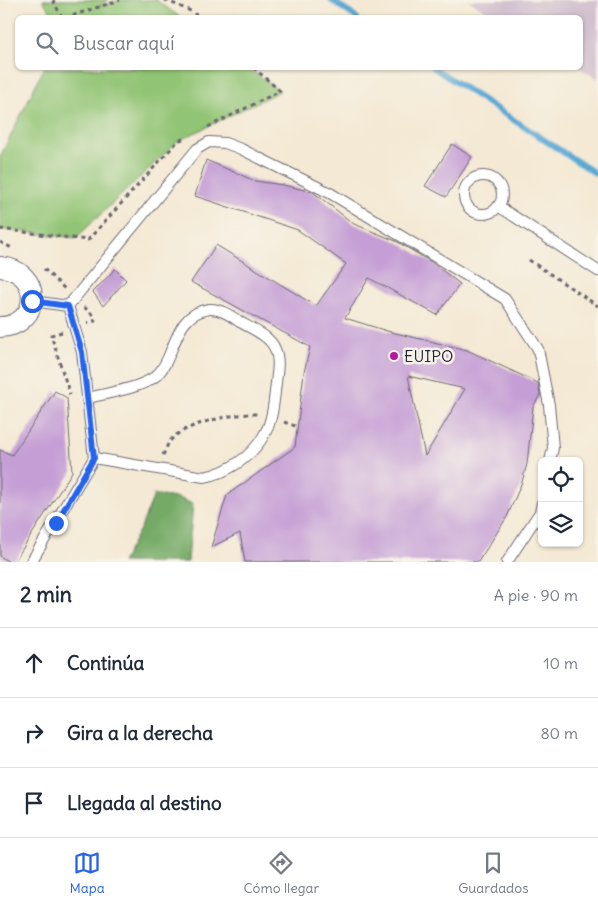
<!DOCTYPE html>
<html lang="es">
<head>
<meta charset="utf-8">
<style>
  :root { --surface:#fff; --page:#f6f6f7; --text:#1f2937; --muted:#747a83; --line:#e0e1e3; --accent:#2563eb }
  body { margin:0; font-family:Delius,sans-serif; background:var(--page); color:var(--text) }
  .controls { position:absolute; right:15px; bottom:15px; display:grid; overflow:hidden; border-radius:8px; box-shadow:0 1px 4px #0004 }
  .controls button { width:45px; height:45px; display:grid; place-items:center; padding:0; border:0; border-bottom:1px solid var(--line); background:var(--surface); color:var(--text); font:25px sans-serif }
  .stop { position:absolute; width:15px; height:15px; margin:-11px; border:4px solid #2563eb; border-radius:50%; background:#fff }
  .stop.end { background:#2563eb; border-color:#fff; box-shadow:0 1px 5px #0008 }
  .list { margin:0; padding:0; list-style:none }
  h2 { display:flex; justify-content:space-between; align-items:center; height:65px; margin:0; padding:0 20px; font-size:21px }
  h2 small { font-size:16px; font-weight:400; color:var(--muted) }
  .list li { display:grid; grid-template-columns:32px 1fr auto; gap:15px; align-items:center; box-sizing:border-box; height:70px; padding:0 20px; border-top:1px solid var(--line) }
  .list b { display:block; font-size:19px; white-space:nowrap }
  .list em { font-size:16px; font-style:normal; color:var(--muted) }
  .icon { flex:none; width:28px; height:28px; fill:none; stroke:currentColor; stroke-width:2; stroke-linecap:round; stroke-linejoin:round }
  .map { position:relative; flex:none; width:598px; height:562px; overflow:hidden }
  .search { position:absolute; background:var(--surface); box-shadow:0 1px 4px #0004; left:15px; right:15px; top:15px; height:55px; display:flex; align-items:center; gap:12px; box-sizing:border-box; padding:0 18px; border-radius:8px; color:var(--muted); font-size:19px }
  .sheet { height:275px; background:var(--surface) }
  nav { display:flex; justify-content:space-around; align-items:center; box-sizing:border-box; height:70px; border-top:1px solid var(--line); background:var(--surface); font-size:14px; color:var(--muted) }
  nav a { display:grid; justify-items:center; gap:2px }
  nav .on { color:var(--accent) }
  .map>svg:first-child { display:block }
  .industrial { fill:#d0bdce }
  .green { fill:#92c474; stroke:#5a7358 }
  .forest { fill:#75aa66; stroke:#4c6650 }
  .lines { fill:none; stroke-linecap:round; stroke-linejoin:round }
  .stream { stroke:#5ba9d4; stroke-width:6 }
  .building { fill:#c49ed5; fill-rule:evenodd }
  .lane-casing { stroke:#6c6871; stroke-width:12 }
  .street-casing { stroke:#6c6871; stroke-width:22 }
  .path { stroke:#6c6871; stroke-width:3; stroke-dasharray:4 4; stroke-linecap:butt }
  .lane { stroke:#fff; stroke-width:10 }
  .street { stroke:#fff; stroke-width:20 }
  .route { stroke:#2563eb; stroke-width:6 }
  .poi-dot { fill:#b5179e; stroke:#f7f3e8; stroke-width:2 }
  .labels { text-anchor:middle; stroke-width:5; stroke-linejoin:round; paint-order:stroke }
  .poi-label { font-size:16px; fill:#22223b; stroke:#f7f3e8; text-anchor:start }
</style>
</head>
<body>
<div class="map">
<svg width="598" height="562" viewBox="0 0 598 562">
  <rect width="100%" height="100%" fill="#f7f3e8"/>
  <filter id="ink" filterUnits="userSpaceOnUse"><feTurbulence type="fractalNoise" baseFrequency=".02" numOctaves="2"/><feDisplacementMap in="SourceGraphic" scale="10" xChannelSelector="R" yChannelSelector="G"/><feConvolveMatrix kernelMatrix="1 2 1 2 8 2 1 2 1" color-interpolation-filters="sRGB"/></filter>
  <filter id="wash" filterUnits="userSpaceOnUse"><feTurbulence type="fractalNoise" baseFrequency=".0096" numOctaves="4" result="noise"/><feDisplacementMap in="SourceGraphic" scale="20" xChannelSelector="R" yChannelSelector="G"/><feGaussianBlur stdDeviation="1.12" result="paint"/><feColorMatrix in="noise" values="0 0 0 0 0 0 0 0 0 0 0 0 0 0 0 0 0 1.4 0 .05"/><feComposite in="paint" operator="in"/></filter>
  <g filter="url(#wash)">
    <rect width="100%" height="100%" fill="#f4e9d4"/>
    <path class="industrial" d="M 468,0 L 598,0 L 598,79 L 579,68 L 580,18 L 497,17 Z"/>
    <g class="green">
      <path d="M 42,0 L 108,0 L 98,7 L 120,0 L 156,0 L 180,17 L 55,17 Z"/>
      <path d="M 44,68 L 248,68 L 280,91 L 178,141 L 76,238 L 0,229 L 0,157 Z"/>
    </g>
    <path class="forest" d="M 154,495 L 178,498 L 193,504 L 188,562 L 122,562 L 141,527 Z"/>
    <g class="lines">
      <g class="stream">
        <path d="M 331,0 L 357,18"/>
        <path d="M 434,68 L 598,175"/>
      </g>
    </g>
    <g id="blocks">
      <g class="building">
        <path d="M 452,144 L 472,157 L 446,197 L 425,186 Z"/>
        <path d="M 206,160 L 255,181 L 283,185 L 313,192 L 354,224 L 396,241 L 431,262 L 460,284 L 437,315 L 369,278 L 345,318 L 387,331 L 467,350 L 538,383 L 540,395 L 533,407 L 527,464 L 522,482 L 507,517 L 478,562 L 245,562 L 240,533 L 211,547 L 227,495 L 295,447 L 304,372 L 310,347 L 191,282 L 216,245 L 316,306 L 346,264 L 298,230 L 195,196 ZM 408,376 L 465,389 L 425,456 Z"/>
        <path d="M 115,269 L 126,280 L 103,306 L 93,292 Z"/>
        <path d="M 55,391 L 67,398 L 72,472 L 14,562 L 9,562 L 0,556 L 0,450 L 12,455 Z"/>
      </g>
    </g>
  </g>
  <g filter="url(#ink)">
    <use href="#blocks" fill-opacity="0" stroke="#6c6871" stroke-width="1"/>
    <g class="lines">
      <defs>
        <g id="lane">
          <circle cx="483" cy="195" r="19"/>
          <path d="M 498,206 L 598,271"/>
          <path d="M 68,306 L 197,149 L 209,142 L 225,143 L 241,149 L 330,193 L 505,299 L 538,349 L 549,405 L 553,448 L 550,461"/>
          <path d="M 88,398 C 107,393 143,388 157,375 C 176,357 173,314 209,309 C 220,308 231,316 240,322 C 252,329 270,336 275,349 C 280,360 277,372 276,383 C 274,399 273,421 264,435 C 252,457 227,473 204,477 L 94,458"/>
          <path d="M 31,562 L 94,458 L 82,352 L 68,306 L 32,301"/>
          <path d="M 507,562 L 540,512 L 542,503"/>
        </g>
        <path id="street" d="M 0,267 C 43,270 42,326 0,327"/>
      </defs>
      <use href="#lane" class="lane-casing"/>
      <use href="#street" class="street-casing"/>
      <g class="path">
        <path d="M 53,0 L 62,18"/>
        <path d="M 165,0 L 193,12 L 199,18"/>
        <path d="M 65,18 L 120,0"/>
        <path d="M 208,127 L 280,91 L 254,68"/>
        <path d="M 0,229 L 88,240 L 178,141 L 185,138"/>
        <path d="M 0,242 L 12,248"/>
        <path d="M 529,260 L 598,306"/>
        <path d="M 44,269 L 65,289"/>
        <path d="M 84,307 L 91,313 L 95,321 L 87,323"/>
        <path d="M 62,332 L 51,335 L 70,395"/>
        <path d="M 284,422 L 298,427"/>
        <path d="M 163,455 C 165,451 167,445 170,441 C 184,423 236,413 257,414"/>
      </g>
      <use href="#lane" class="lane"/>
      <use href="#street" class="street"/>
    </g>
  </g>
  <g class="lines" filter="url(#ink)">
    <path class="route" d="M 32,301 L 68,306 L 82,352 L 94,458 L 56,523"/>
  </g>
  <circle class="poi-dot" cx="394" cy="356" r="5"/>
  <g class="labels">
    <g class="poi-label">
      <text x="404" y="362">EUIPO</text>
    </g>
  </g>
</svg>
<div class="controls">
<button><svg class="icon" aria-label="locate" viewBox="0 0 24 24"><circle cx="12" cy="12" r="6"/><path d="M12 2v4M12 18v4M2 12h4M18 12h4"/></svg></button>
<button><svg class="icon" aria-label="layers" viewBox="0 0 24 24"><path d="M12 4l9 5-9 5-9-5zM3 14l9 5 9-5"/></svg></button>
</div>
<div class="stop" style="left:32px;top:301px"></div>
<div class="stop end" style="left:56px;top:523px"></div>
<div class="search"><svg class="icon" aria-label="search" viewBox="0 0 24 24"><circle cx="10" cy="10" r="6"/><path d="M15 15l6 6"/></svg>Buscar aquí</div>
</div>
<section class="sheet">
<h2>2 min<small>A pie · 90 m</small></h2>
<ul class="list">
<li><svg class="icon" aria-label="ahead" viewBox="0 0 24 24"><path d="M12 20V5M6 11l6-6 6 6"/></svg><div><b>Continúa</b></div><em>10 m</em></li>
<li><svg class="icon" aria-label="right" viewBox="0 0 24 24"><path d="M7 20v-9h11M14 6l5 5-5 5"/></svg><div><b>Gira a la derecha</b></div><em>80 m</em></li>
<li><svg class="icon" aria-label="arrive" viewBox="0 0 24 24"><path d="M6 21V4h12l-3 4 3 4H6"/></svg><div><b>Llegada al destino</b></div></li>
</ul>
</section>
<nav>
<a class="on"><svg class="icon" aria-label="map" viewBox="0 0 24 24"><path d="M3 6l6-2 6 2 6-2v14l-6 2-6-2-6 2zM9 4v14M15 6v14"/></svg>Mapa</a>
<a><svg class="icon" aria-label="directions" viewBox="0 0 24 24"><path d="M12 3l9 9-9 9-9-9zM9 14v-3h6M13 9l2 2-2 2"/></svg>Cómo llegar</a>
<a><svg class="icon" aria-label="saved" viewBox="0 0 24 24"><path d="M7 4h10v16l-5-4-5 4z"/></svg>Guardados</a>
</nav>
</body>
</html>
